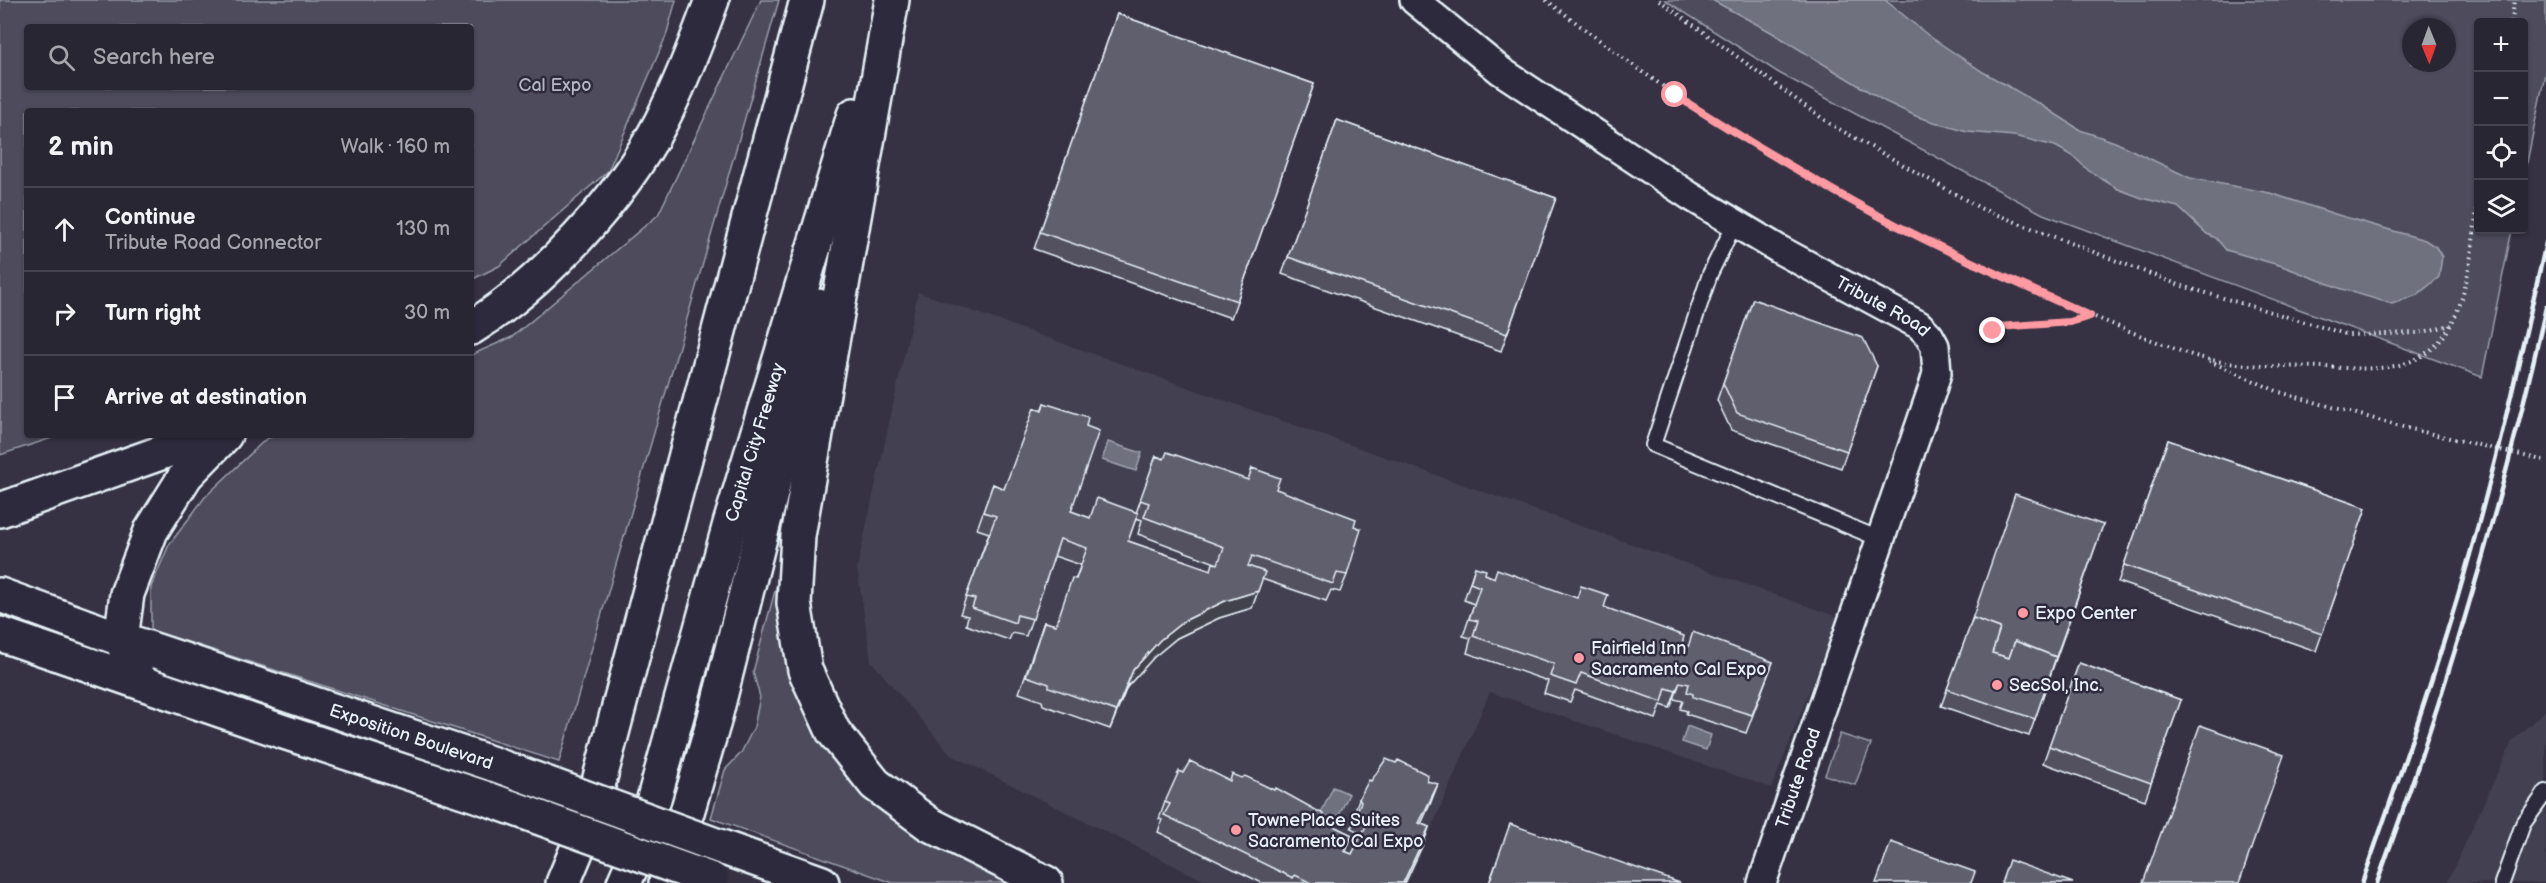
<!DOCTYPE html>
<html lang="en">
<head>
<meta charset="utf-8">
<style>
  :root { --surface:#282633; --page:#34323f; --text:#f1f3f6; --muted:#a5a5ac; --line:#44434e }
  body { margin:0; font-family:"Balsamiq Sans",sans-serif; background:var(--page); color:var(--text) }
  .controls { position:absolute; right:18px; top:18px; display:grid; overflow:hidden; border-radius:6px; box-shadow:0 2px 4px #0004 }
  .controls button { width:54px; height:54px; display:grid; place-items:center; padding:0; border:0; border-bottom:2px solid var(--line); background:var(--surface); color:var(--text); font:30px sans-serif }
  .compass { position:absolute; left:2402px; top:18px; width:54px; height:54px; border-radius:50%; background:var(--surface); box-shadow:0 2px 4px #0004; rotate:179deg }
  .stop { position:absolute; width:18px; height:18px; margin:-14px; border:4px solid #ff9aa2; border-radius:50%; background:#fff }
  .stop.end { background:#ff9aa2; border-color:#fff; box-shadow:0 2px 6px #0008 }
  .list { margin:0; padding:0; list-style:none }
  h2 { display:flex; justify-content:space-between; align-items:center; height:78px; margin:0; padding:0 24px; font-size:26px }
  h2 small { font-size:20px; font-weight:400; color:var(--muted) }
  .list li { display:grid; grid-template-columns:39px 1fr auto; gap:18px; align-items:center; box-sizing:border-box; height:84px; padding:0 24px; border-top:2px solid var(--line) }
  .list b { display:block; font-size:22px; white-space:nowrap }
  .list p { margin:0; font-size:20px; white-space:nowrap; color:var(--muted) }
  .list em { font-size:20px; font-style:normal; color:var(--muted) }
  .icon { flex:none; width:33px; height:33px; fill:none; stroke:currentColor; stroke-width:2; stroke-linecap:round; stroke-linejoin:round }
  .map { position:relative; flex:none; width:2546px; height:883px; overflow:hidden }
  .search { position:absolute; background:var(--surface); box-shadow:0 2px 4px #0004; left:24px; top:24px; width:450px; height:66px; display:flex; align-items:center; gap:15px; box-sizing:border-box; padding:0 21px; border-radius:6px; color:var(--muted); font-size:22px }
  .panel { position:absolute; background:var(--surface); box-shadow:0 2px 4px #0004; left:24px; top:108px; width:450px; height:330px; border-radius:6px }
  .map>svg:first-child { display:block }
  .built { fill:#433f51 }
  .green { fill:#4d4b5c; stroke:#9a9eaa; stroke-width:1.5; fill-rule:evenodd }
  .water { fill:#70717f; stroke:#a0a4af; stroke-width:1.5 }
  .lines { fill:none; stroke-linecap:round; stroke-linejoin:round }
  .service-casing { stroke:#e8f1f8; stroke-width:18 }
  .minor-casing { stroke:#e8f1f8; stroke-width:32 }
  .primary-casing { stroke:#e8f1f8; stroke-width:38 }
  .motorway-casing { stroke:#e8f1f8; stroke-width:38 }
  .path { stroke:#e8f1f8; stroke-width:4; stroke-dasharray:1.5 4.5; stroke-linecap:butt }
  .service { stroke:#2f2a3d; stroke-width:14 }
  .minor { stroke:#2f2a3d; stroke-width:27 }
  .primary { stroke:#2f2a3d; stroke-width:33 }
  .motorway { stroke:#2f2a3d; stroke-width:33 }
  .rail { stroke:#e8f1f8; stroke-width:4.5 }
  .primary-bridge-casing { stroke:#e8f1f8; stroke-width:38; stroke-linecap:butt }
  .primary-bridge { stroke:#2f2a3d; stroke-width:33 }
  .wall { fill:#53515f; stroke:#e8f1f8; stroke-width:1.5; fill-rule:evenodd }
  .shaded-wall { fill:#43424d; stroke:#e8f1f8; stroke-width:1.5 }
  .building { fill:#605e6e; stroke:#e8f1f8; stroke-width:1.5 }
  .route { stroke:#ff9aa2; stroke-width:8 }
  .poi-dot { fill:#ff9aa2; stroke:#2f2a3d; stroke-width:2 }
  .labels { text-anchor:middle; stroke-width:5; stroke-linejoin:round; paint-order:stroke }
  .park-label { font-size:18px; fill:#b2b7c1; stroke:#2f2a3d }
  .street-label { font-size:18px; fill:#e8f1f8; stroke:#2f2a3d }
  .poi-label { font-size:18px; fill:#e8f1f8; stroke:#2f2a3d; text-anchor:start }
</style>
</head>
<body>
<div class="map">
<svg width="2546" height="883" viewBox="0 0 2546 883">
  <rect width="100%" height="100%" fill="#363244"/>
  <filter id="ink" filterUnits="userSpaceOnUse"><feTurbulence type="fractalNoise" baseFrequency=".0167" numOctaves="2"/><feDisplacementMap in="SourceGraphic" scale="12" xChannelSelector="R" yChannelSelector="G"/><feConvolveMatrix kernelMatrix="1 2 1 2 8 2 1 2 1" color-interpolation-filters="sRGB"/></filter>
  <g filter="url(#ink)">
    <g class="built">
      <path d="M 918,292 L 1838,617 L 1772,788 L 1490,692 L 1408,883 L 1209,883 L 951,755 L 871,661 L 857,568 Z"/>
      <path d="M 2546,710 L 2546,883 L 2447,883 L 2512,741 Z"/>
    </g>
    <g class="green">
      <path d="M 0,0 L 676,0 L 666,36 L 608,171 L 499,266 L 471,280 L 471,111 L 27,111 L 27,435 L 61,435 L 0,455 ZM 27,27 L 471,27 L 471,87 L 27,87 Z"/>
      <path d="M 761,0 L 779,0 L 559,762 L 151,630 L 151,587 L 169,545 L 205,497 L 266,439 L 277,435 L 471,435 L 471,355 L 512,337 L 658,215 Z"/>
      <path d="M 1665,0 L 2546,0 L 2546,69 L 2524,177 L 2524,22 L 2478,22 L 2478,230 L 2512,230 L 2482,377 L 2043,214 L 1779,73 ZM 2411,27 L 2447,27 L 2447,63 L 2411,63 Z"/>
      <path d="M 786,550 L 815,730 L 839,767 L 861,792 L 1013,883 L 893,883 L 711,818 L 725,770 L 741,753 L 754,727 L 760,697 L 753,672 Z"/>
      <path d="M 1840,734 L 1871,744 L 1855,785 L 1825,775 Z"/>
    </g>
    <g class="water">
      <path d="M 1712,0 L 1885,0 L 1929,36 L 1983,72 L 2043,106 L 2080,130 L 2115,142 L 2190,178 L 2270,193 L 2338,215 L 2425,240 L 2436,247 L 2442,257 L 2439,277 L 2417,295 L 2392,304 L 2342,289 L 2282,266 L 2226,250 L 2216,238 L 2207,234 L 2178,207 L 2142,198 L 2118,189 L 2089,171 L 2073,156 L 2055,146 L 2014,136 L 1967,132 L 1918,117 L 1884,101 L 1771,32 Z"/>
      <path d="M 1108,442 L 1142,453 L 1136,471 L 1102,460 Z"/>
      <path d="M 1687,726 L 1711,735 L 1706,750 L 1682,742 Z"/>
      <path d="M 1333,787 L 1349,794 L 1336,822 L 1320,815 Z"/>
    </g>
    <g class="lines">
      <defs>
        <g id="service">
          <path d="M 1735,223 L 1710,274 L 1653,445 L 1882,540"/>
          <path d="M 2502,883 L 2523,824 L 2546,792"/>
        </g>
        <g id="minor">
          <path id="s1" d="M 1414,0 L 1501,71 L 1690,196 L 1780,250 L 1919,325 L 1929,335 L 1935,346 L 1937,373 L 1932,390 L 1762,883"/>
        </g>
        <g id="primary">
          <path id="s2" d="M 0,595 L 121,639 L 496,765"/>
          <path d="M 0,634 L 281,731 L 488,799"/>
          <path d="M 724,848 L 822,883"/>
        </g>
        <g id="motorway">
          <path d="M 892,0 L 798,536 L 794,603 L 805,670 L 833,731 L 875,784 L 929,824 L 1046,883"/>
          <path d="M 471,328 C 543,284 622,197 661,122 C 681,83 697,41 712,0"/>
          <path d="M 0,510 L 211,435"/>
          <path d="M 140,681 L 121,639 L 127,594 L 151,531 L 186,475 L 225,435"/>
          <path d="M 563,883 L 588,823 L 807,0"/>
          <path id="s3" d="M 624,883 L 642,842 L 730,524 L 854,115"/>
          <path d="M 666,883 L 714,721 L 818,306"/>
        </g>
      </defs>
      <use href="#service" class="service-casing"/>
      <use href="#minor" class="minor-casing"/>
      <use href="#primary" class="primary-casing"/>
      <use href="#motorway" class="motorway-casing"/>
      <g class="path">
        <path d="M 1546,0 C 1589,32 1631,65 1676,95 C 1791,173 1916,238 2043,295 C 2078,310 2114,325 2149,339 C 2167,345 2185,354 2203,358 C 2242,368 2284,366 2323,367 C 2358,368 2400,374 2429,351 C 2469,321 2471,249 2478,202"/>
        <path d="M 1659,0 L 1830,124 L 1982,209 L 2179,285 L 2349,335 L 2419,333 L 2451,325"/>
        <path d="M 2512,22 L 2514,0"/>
        <path d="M 1993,331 L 1998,327 L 2070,323 L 2089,317"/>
        <path d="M 2209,361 L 2279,392 L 2403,427 L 2546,461"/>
      </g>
      <use href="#service" class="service"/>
      <use href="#minor" class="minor"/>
      <use href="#primary" class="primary"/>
      <use href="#motorway" class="motorway"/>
      <g class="rail">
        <path d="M 2362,883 C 2395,789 2428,695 2457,599 C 2492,482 2519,363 2546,243"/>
        <path d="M 2377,883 C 2446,694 2502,503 2546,307"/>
      </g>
      <defs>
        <g id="primary-bridge">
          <path d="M 496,765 L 724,848"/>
          <path d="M 488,799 L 712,880"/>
        </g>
      </defs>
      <use href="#primary-bridge" class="primary-bridge-casing"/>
      <use href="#primary-bridge" class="primary-bridge"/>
    </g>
    <g class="wall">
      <path d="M 1117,14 L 1314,84 L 1231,318 L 1034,249 Z"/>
      <path d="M 1337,120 L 1556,198 L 1501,351 L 1282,274 Z"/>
      <path d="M 1753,299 L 1877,366 L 1841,468 L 1731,430 L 1717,400 Z"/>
      <path d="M 1044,403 L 1086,426 L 1071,511 L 1090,518 L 1136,513 L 1156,456 L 1164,459 L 1247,480 L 1276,489 L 1354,526 L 1347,575 L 1340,592 L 1331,590 L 1326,601 L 1262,579 L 1252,608 L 1219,618 L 1177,638 L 1154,657 L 1127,687 L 1110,729 L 1043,705 L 1042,701 L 1019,693 L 1044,622 L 1056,625 L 1081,565 L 1054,556 L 1026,636 L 1012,633 L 1009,640 L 966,625 L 968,616 L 960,614 L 989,533 L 977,529 L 993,484 L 1004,489 L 1041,411 ZM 1136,518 L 1142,520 L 1138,534 L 1218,564 L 1211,570 L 1128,541 Z"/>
      <path d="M 2168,440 L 2366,508 L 2316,651 L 2118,582 Z"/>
      <path d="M 2103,525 L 2029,736 L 1941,706 L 1968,632 Z"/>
      <path d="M 1475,567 L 1485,574 L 1494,578 L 1577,598 L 1604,607 L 1682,645 L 1773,662 L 1746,733 L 1686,714 L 1687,711 L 1680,709 L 1683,701 L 1674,699 L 1670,708 L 1661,705 L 1656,719 L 1575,690 L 1570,702 L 1544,693 L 1548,681 L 1467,653 L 1471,638 L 1463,636 L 1474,604 L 1464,600 Z"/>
      <path d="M 2079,663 L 2181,700 L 2145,800 L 2043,763 Z"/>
      <path d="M 1183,773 L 1229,781 L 1323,821 L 1352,835 L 1346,852 L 1352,854 L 1362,834 L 1351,828 L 1355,819 L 1353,816 L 1359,799 L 1371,781 L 1427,781 L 1431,802 L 1421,824 L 1429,827 L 1423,844 L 1405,883 L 1262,883 L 1158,832 L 1162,820 L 1159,819 L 1165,802 Z"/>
    </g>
    <g class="shaded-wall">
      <path d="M 1258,591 L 1252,608 L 1219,618 L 1177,638 L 1154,657 L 1127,687 L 1110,729 L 1133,670 L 1160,640 L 1184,621 L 1225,601 Z"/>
      <path d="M 1680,682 L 1674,699 L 1670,708 L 1676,691 Z"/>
      <path d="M 1438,784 L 1431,802 L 1413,841 L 1419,823 Z"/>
      <path d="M 1429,827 L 1423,844 L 1405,883 L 1403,883 Z"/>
    </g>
    <g class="building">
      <path d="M 1117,14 L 1314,84 L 1237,301 L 1040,232 Z"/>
      <path d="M 1337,120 L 1556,198 L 1507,334 L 1288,257 Z"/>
      <path d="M 1753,299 L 1863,338 L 1877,366 L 1847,451 L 1737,413 L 1723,383 Z"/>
      <path d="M 1044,403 L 1088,417 L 1086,426 L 1099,431 L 1071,511 L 1090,518 L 1097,498 L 1138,513 L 1128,541 L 1211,570 L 1213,563 L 1218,564 L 1224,547 L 1144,517 L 1149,503 L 1140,500 L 1156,456 L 1164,459 L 1167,452 L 1248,480 L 1252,468 L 1280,478 L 1276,489 L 1356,519 L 1354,526 L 1361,529 L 1347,575 L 1337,573 L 1333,584 L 1252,556 L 1248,566 L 1265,572 L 1258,591 L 1225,601 L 1184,621 L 1160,640 L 1133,670 L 1116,711 L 1049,687 L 1049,684 L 1026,676 L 1044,622 L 1056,625 L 1072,578 L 1076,579 L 1087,548 L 1060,539 L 1033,619 L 1017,615 L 1015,623 L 972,608 L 975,599 L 966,597 L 996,516 L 983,512 L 993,484 L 1004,489 L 1034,408 L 1042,411 Z"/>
      <path d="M 2168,440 L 2366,508 L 2322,634 L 2124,565 Z"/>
      <path d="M 2015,494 L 2103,525 L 2056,657 L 2015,641 L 2009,658 L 1992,653 L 2000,628 L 1973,618 L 1969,628 Z"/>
      <path d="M 1475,567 L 1486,570 L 1485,574 L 1494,578 L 1497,569 L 1577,598 L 1581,586 L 1608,595 L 1604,607 L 1684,636 L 1682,645 L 1688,647 L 1693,632 L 1773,662 L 1752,715 L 1693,697 L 1693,694 L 1687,692 L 1689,684 L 1680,682 L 1676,691 L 1666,688 L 1662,702 L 1581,673 L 1576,685 L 1550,676 L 1554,664 L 1473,636 L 1478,621 L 1469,619 L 1480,587 L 1470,583 Z"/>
      <path d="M 1973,618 L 2000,628 L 1992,653 L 2009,658 L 2015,641 L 2056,657 L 2035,719 L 1947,689 Z"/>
      <path d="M 2079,663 L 2181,700 L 2151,783 L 2049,746 Z"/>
      <path d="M 2200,725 L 2284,755 L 2239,883 L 2143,883 Z"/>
      <path d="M 1386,759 L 1396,763 L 1398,760 L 1428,775 L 1427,781 L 1438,784 L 1419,823 L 1429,827 L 1403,883 L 1311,883 L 1295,875 L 1293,878 L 1164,815 L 1170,804 L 1165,802 L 1179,771 L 1183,773 L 1190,761 L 1230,781 L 1232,774 L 1242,778 L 1245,776 L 1274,790 L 1276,788 L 1323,814 L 1323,821 L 1352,835 L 1344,851 L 1352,854 L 1370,818 L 1357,811 L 1361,802 L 1359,799 L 1369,780 L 1371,781 Z"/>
      <path d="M 1510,824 L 1680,883 L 1489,883 Z"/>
      <path d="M 1891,842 L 1975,872 L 1971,883 L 1876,883 Z"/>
      <path d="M 2009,860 L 2073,883 L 2001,883 Z"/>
    </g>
  </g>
  <g class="lines" filter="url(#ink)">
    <path class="route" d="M 1675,95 C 1747,141 1820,185 1896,225 C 1959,258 2025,286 2090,316 L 2070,322 L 1998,327 L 1993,331"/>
  </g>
  <g class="poi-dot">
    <circle cx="2023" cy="613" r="6"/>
    <circle cx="1579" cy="658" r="6"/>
    <circle cx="1997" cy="685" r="6"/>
    <circle cx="1236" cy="830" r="6"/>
  </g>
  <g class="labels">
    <g class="park-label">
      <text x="555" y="91">Cal Expo</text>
    </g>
    <g class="street-label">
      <text dy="6" stroke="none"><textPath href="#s1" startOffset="561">Tribute Road</textPath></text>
      <text dy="6" stroke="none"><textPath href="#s3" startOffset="460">Capital City Freeway</textPath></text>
      <text dy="6" stroke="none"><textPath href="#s2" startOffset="435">Exposition Boulevard</textPath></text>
      <text transform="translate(1798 778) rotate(-71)" y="6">Tribute Road</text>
    </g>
    <g class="poi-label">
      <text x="2035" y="619">Expo Center</text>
      <text x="1591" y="654">Fairfield Inn<tspan x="1591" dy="21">Sacramento Cal Expo</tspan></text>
      <text x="2009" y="691">SecSol, Inc.</text>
      <text x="1248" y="826">TownePlace Suites<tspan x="1248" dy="21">Sacramento Cal Expo</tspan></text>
    </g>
  </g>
</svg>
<div class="controls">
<button>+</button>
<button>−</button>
<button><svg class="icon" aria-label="locate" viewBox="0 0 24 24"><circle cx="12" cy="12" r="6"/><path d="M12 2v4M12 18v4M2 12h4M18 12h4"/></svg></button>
<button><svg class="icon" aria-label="layers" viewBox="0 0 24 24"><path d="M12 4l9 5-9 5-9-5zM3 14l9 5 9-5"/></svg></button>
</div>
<svg class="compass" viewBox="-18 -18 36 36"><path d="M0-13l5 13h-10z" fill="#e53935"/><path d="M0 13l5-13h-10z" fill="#a5a5ac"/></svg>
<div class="stop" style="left:1675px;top:95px"></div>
<div class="stop end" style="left:1993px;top:331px"></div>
<div class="search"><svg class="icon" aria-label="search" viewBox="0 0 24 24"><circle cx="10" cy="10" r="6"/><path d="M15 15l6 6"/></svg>Search here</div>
<section class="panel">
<h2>2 min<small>Walk · 160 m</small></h2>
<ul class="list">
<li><svg class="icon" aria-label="ahead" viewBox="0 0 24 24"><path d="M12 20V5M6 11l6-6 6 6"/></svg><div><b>Continue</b><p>Tribute Road Connector</p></div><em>130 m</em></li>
<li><svg class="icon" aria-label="right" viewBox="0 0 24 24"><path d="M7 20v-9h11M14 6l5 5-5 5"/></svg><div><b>Turn right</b></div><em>30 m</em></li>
<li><svg class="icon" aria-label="arrive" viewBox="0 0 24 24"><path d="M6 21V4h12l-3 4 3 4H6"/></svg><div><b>Arrive at destination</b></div></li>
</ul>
</section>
</div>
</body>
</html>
